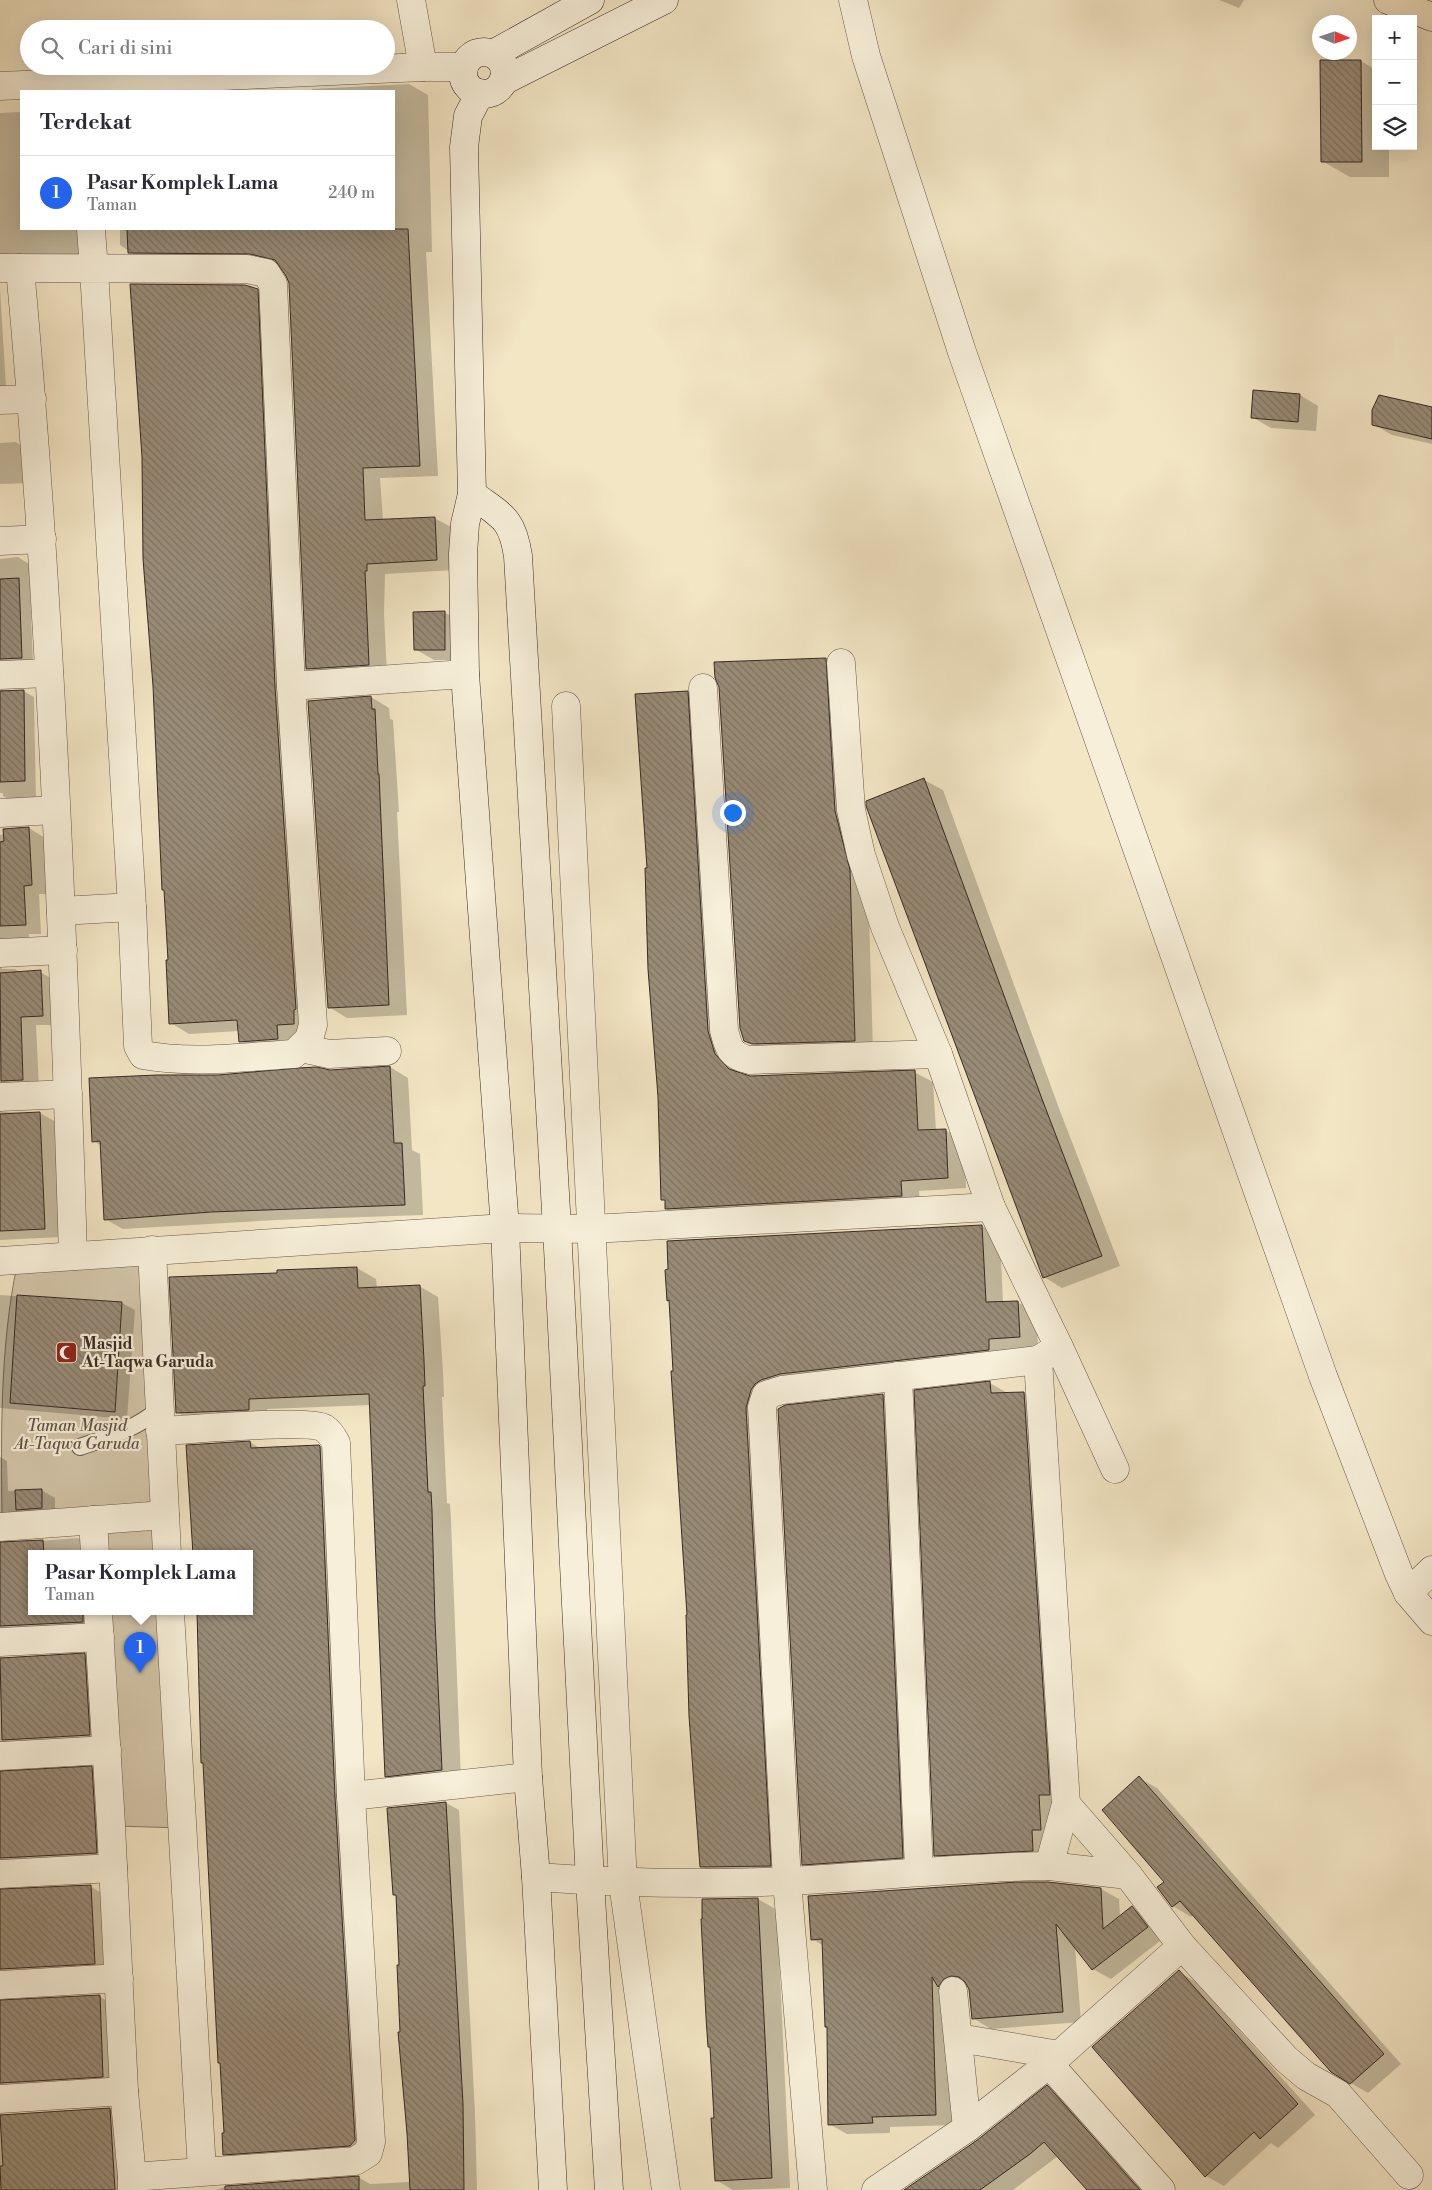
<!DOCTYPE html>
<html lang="id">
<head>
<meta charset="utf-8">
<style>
  :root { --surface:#fff; --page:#f2f2f3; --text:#2b2b33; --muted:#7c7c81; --line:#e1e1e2; --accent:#2563eb }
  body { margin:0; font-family:"Libre Bodoni",serif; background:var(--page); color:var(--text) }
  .controls { position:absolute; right:15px; top:15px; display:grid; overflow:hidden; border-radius:0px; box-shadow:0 5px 20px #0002 }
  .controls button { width:45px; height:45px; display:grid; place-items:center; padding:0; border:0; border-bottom:1px solid var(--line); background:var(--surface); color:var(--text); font:25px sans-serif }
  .compass { position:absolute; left:1312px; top:15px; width:45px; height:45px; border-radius:50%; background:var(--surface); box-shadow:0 5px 20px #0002; rotate:92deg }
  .you { position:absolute; left:732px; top:812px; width:18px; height:18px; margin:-12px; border:4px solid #fff; border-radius:50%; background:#1a73e8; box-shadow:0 0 0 8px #1a73e833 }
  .badge { display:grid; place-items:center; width:32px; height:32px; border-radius:50%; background:var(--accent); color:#fff; font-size:16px; font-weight:700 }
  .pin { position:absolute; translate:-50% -41px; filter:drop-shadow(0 1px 2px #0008) }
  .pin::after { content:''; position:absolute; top:26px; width:18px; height:15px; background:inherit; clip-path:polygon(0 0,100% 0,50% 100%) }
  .popup { position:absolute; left:28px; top:1550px; width:225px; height:65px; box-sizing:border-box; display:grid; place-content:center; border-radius:0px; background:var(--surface); filter:drop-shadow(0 1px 4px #0005); font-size:16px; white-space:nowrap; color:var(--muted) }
  .popup b { font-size:19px; color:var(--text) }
  .popup::after { content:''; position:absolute; left:50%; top:100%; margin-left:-10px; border:10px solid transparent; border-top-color:var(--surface) }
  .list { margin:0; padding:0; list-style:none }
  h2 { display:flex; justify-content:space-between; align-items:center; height:65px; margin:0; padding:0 20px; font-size:21px }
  h2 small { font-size:16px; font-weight:400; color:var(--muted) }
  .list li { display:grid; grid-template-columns:32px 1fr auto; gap:15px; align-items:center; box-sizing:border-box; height:75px; padding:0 20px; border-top:1px solid var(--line) }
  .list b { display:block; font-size:19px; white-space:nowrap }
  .list p { margin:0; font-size:16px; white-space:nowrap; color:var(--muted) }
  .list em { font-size:16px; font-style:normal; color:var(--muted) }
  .icon { flex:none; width:28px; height:28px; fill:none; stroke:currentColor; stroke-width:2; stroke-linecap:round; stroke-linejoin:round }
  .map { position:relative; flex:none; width:1432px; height:2190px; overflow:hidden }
  .search { position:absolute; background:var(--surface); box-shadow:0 5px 20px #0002; left:20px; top:20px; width:375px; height:55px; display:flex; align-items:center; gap:12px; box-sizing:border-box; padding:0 18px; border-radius:28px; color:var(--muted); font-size:19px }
  .panel { position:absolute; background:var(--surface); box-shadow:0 5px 20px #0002; left:20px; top:90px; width:375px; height:140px; border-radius:0px }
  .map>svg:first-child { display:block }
  .park { fill:#d3c6aa; stroke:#867867 }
  .shadow { fill:#0003 }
  .building { fill:url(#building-back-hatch); stroke:#382a24 }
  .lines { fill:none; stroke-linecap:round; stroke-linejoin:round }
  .lane-casing { stroke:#67594c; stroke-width:18 }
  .street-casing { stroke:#67594c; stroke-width:29 }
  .secondary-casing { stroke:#382a24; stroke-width:29 }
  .primary-casing { stroke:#382a24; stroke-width:29 }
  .lane { stroke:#f7efd9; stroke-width:16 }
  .street { stroke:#f7efd9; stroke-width:28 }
  .secondary { stroke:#f7efd9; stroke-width:28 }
  .primary { stroke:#f3e6c5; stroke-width:28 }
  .labels { text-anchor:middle; stroke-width:4.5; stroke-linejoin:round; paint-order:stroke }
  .poi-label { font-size:16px; font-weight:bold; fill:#382a24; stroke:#f7efd9; text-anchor:start }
  .park-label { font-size:16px; font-style:italic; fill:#5f5146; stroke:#f7efd9 }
</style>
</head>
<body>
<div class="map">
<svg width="1432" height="2190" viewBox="0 0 1432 2190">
  <defs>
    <pattern id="building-back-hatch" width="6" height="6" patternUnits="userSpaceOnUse" patternTransform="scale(1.25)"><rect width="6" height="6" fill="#998c78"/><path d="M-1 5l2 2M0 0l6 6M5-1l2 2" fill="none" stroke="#7e7362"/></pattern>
  </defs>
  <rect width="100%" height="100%" fill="#f3e6c5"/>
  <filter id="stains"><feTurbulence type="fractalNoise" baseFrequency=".004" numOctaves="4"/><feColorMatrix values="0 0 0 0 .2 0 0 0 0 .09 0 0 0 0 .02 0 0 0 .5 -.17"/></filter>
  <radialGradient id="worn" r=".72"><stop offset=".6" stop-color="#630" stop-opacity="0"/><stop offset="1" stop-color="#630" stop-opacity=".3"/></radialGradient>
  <g class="park">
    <path d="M 141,1261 L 157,1511 L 2,1517 C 1,1433 0,1347 17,1265 Z"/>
    <path d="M 166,1520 L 168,1554 L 99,1554 L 97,1521 Z"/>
    <path d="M 102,1612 L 171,1612 L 182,1828 L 116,1826 Z"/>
  </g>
  <g class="shadow">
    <path d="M 1219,0 L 1244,0 L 1239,8 Z"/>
    <path d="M 1361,61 L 1376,70 L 1376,146 L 1389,146 L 1389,177 L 1350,177 L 1322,161 Z"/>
    <path d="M 409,84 L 428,95 L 432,252 L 426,252 L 438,476 L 380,478 L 383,520 L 434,518 L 453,528 L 455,570 L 385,574 L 384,614 L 387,675 L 325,679 L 307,669 L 290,283 L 281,266 L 269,263 L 147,263 L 120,245 L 120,229 L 394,229 L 394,91 L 312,91 L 312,89 Z"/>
    <path d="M 21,112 L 21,229 L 85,229 L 86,254 L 0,258 L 0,113 Z"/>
    <path d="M 0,289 L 6,387 L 0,388 Z"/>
    <path d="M 257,290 L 276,301 L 312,1020 L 296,1049 L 258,1052 L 240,1041 L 239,1031 L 189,1034 L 171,1023 L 170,961 Z"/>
    <path d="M 1300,395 L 1318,406 L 1316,431 L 1271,428 L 1252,417 Z"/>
    <path d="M 1432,408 L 1432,444 L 1392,435 L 1373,424 Z"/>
    <path d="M 15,442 L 30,450 L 31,483 L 0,484 L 0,443 Z"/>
    <path d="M 18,557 L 29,564 L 33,664 L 0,671 L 0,559 Z"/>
    <path d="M 444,612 L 463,623 L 463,660 L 434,660 L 415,649 Z"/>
    <path d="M 826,660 L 845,670 L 868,881 L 873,1051 L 771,1054 L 744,1038 L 720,687 L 715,663 Z"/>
    <path d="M 0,690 L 23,691 L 34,697 L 36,802 L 14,803 L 3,796 L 3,793 L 0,793 Z"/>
    <path d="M 687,692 L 706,703 L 733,1066 L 741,1074 L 750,1077 L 914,1072 L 933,1082 L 936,1131 L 945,1130 L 964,1141 L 966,1188 L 919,1191 L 920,1206 L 685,1219 L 666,1209 L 666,1201 L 663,1199 L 648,869 Z"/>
    <path d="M 371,697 L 389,708 L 390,719 L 393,720 L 399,812 L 397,812 L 407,1015 L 347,1018 L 329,1007 Z"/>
    <path d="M 924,780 L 943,790 L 1060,1111 L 1120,1266 L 1062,1288 L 1044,1277 L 868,806 Z"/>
    <path d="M 29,828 L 45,838 L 48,894 L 39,894 L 41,934 L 29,934 L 30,945 L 0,964 L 2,969 L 15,969 L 21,973 L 40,972 L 56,981 L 58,1025 L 36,1025 L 39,1089 L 0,1108 L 2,1112 L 40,1113 L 56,1122 L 61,1237 L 0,1240 L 0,835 Z"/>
    <path d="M 390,1067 L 408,1078 L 412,1150 L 420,1154 L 423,1215 L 277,1220 L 123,1229 L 105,1219 L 102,1146 L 93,1141 L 219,1076 Z"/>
    <path d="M 982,1226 L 1000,1237 L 1003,1303 L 1017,1302 L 1036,1312 L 1038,1347 L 1007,1349 L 1007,1360 L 773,1394 L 789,1876 L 720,1877 L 702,1867 L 671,1301 L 668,1300 Z"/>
    <path d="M 357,1268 L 376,1279 L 377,1288 L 419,1286 L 438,1297 L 443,1372 L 444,1397 L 442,1397 L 447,1503 L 450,1504 L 451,1521 L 461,1781 L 405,1787 L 386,1776 L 371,1405 L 267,1409 L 268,1420 L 196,1423 L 177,1412 L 278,1274 L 278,1271 Z"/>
    <path d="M 0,1295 L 122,1303 L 135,1310 L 127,1419 L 0,1408 Z"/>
    <path d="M 990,1383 L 1009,1394 L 1024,1393 L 1043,1404 L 1068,1805 L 1051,1861 L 954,1866 L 935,1855 Z"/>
    <path d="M 883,1395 L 901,1406 L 921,1868 L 821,1874 L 803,1864 Z"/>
    <path d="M 250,1442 L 261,1449 L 319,1446 L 337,1457 L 373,2151 L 243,2165 L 225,2154 L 226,2134 L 205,1764 L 203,1763 L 197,1612 L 249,1612 L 249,1554 L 195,1554 L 187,1446 Z"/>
    <path d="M 0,1457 L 7,1461 L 8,1491 L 41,1490 L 55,1498 L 55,1515 L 0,1527 Z"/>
    <path d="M 78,1538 L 91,1546 L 92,1554 L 31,1554 L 31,1612 L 98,1612 L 96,1629 L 0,1641 L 0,1544 Z"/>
    <path d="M 85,1655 L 98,1662 L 103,1742 L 0,1755 L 0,1659 Z"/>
    <path d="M 91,1768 L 105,1775 L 109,1860 L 0,1873 L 0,1773 Z"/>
    <path d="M 1139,1778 L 1157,1788 L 1401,2064 L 1368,2093 L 1351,2083 L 1194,1914 L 1191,1917 L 1173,1906 L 1159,1887 L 1166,1882 Z"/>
    <path d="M 446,1803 L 459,1810 L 475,2113 L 477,2190 L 215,2190 L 225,2187 L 358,2177 L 370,2184 L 410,2182 L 400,2033 L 402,2033 L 401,1966 Z"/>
    <path d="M 90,1886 L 103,1894 L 108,1971 L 0,1984 L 0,1891 Z"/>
    <path d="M 1101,1889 L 1119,1899 L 1120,1917 L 1132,1908 L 1151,1918 L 1165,1937 L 1111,1979 L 1093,1969 L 1075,1946 L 1081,2022 L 991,2029 L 973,2018 L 968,1986 L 962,1989 L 954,2125 L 890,2127 L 890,2133 L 847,2134 L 829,2124 L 828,2028 L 826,2027 L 824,1946 L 812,1939 Z"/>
    <path d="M 758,1899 L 777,1910 L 790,2188 L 733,2190 L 716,2180 L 715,2119 L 711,2048 L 709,2047 Z"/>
    <path d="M 1179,1972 L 1196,1982 L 1315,2115 L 1278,2148 L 1271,2143 L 1224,2186 L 1206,2176 Z"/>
    <path d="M 99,1996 L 112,2004 L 116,2084 L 0,2098 L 0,2002 Z"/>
    <path d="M 1047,2087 L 1065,2097 L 1148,2190 L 1089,2190 L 1058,2156 L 1013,2190 L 906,2190 L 977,2142 Z"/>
    <path d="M 110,2109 L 123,2116 L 127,2190 L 0,2190 L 0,2116 Z"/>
  </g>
  <g class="building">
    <path d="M 1320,60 L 1361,60 L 1362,162 L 1321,162 Z"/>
    <path d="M 127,229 L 408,229 L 420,466 L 363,468 L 365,520 L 435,517 L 437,560 L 367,564 L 367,571 L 365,571 L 369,665 L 306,669 L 289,283 L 286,276 L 275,260 L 250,254 L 128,253 Z"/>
    <path d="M 130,284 L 245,285 L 258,289 L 275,687 L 296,1009 L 294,1010 L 294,1024 L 277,1025 L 278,1039 L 239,1042 L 237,1020 L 169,1024 L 166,960 L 168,960 L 164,890 L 162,890 L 153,686 L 143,559 L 142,457 Z"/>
    <path d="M 1253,390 L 1300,394 L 1298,422 L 1251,418 Z"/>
    <path d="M 1379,395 L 1432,407 L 1432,439 L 1372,425 L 1372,410 Z"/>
    <path d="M 19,578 L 22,658 L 0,659 L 0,579 Z"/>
    <path d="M 445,611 L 445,650 L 414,650 L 413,612 Z"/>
    <path d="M 826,658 L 835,811 L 850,870 L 855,1041 L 752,1044 L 744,1041 L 740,1028 L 719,687 L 715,678 L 714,662 Z"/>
    <path d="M 24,690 L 25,781 L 0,782 L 0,691 Z"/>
    <path d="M 688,691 L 708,1031 L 715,1054 L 729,1069 L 750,1076 L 915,1070 L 918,1130 L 946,1129 L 948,1178 L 901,1181 L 902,1196 L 665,1209 L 665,1200 L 661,1200 L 658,1097 L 648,969 L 645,868 L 647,868 L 635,694 Z"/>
    <path d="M 371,696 L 372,709 L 375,709 L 378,774 L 379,774 L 389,1005 L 328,1008 L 308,701 Z"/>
    <path d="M 924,778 L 1042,1099 L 1102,1256 L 1043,1278 L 866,806 L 866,801 Z"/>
    <path d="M 29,827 L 32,885 L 24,886 L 26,925 L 0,926 L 0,842 L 4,841 L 3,829 Z"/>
    <path d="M 41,970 L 43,1016 L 21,1017 L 23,1080 L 1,1081 L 0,973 Z"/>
    <path d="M 390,1066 L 394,1143 L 402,1143 L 405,1205 L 211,1212 L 104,1220 L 100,1141 L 92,1142 L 89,1078 L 157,1075 L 218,1075 L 298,1068 L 317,1067 L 330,1070 Z"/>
    <path d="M 40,1112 L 45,1229 L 0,1231 L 0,1114 Z"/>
    <path d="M 982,1225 L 986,1302 L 1018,1301 L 1020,1337 L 989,1339 L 989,1350 L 780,1374 L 761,1380 L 755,1384 L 751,1390 L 746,1408 L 771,1866 L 700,1867 L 689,1716 L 686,1615 L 687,1615 L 671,1371 L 673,1371 L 669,1300 L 667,1301 L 665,1270 L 668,1269 L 667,1241 Z"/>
    <path d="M 357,1267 L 358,1288 L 420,1285 L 424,1360 L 425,1386 L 423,1386 L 428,1492 L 431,1492 L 432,1510 L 435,1621 L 442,1770 L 385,1777 L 369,1394 L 249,1399 L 249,1410 L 176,1413 L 169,1277 L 277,1273 L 277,1270 Z"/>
    <path d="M 17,1295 L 122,1302 L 115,1412 L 10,1403 Z"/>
    <path d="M 990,1381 L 991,1393 L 1024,1392 L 1050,1795 L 1039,1795 L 1041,1830 L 1032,1830 L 1033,1851 L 934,1856 L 914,1390 Z"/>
    <path d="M 883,1394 L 903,1858 L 802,1865 L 778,1409 L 785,1405 Z"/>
    <path d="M 250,1441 L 251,1448 L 319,1445 L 320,1446 L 335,1797 L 355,2140 L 350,2146 L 223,2155 L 222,2133 L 224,2133 L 220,2063 L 218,2063 L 203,1763 L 201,1763 L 197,1612 L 249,1612 L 249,1554 L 193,1554 L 186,1445 Z"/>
    <path d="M 42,1489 L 42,1508 L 16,1510 L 15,1490 Z"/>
    <path d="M 43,1540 L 44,1554 L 31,1554 L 31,1612 L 83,1612 L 83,1622 L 0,1626 L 0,1542 Z"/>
    <path d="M 85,1653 L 90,1735 L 2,1740 L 0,1658 Z"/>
    <path d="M 92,1766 L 97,1853 L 0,1858 L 0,1771 Z"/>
    <path d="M 1139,1776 L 1384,2054 L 1350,2084 L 1331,2072 L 1180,1901 L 1172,1907 L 1157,1887 L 1164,1882 L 1102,1810 Z"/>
    <path d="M 446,1802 L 463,2104 L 464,2190 L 410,2190 L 407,2133 L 398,2032 L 400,2032 L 397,1965 L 399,1965 L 396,1895 L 393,1895 L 387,1808 Z"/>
    <path d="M 1017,1882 L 1048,1882 L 1101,1888 L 1103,1929 L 1132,1906 L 1148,1927 L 1092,1970 L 1056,1924 L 1063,2012 L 972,2019 L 969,1989 L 965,1982 L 959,1977 L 951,1976 L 944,1979 L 938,1987 L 932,1977 L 936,2115 L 872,2117 L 873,2123 L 828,2125 L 827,2027 L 825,2027 L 822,1939 L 811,1940 L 808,1896 Z"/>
    <path d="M 91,1885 L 95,1964 L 0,1969 L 0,1889 Z"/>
    <path d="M 758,1898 L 772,2178 L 715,2181 L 711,2118 L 714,2118 L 710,2047 L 708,2047 L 706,2017 L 701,1919 L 702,1919 L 702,1899 Z"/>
    <path d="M 1179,1970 L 1298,2104 L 1260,2139 L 1254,2132 L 1205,2177 L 1092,2047 Z"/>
    <path d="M 100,1995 L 103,2077 L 0,2083 L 0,2000 Z"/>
    <path d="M 1047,2085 L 1140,2190 L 1087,2190 L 1044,2142 L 1030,2154 L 980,2190 L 904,2190 L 976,2141 Z"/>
    <path d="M 110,2108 L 115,2190 L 1,2190 L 0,2166 L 3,2166 L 0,2115 Z"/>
    <path d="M 359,2176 L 359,2190 L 225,2190 L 225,2186 Z"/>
  </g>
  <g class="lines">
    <defs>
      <path id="lane" d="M 80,1447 C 109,1437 136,1429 159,1409"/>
      <g id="street">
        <path d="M 411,0 L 423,67"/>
        <path d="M 853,0 L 866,56 L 962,352 L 1323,1376 L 1399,1574 L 1408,1593 L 1432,1621"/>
        <path d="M 0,86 L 423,67 L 464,67"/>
        <path d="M 0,268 L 247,269 L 266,273 L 273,284 L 291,686 L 313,1025 L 309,1039 L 294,1054 C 244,1057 192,1064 143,1055 L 138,1046 L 132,907 L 94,270 L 91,229"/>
        <path d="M 20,268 C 50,596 63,926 73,1256"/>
        <path d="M 0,400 L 32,399"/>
        <path d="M 0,541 L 42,539"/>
        <path d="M 841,663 L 851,810 L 861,855 L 885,927 L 938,1054 L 991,1207 L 1059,1347 L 1115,1469"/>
        <path d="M 0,675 L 49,673"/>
        <path d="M 291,686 L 465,674"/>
        <path d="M 703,688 L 724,1030 C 728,1047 730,1056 750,1060 L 938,1054"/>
        <path d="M 566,706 L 623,1883 L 666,2190"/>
        <path d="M 0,813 L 55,810"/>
        <path d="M 61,911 L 132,907"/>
        <path d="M 0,953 L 63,950"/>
        <path d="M 301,1048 L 329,1054 L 387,1051"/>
        <path d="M 0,1097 L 68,1094"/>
        <path d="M 152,1250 L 167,1554"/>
        <path d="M 0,1261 L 505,1228 L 592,1229 L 991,1207"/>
        <path d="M 898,1376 L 919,1871"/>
        <path d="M 93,1520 L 95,1554"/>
        <path d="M 0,1527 L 165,1515"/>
        <path d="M 1408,1593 L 1432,1570"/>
        <path d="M 98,1612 L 111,1825 L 124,2091 L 132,2177 L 132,2190"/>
        <path d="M 170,1612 L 202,2171"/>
        <path d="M 0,1642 L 100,1637"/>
        <path d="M 0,1756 L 107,1750"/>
        <path d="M 351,1796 L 528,1777"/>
        <path d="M 1066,1804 L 1128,1875 L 1182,1946 L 1286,2059 L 1306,2076 L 1338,2094 L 1409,2175"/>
        <path d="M 1049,1866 L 1128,1875"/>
        <path d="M 0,1874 L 113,1868"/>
        <path d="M 536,1877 C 620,1883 703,1885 787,1881 C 874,1877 961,1867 1049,1866 L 1066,1804 L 1038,1360 L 1059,1347"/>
        <path d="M 0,1985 L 119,1978"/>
        <path d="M 953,1991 L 967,2128"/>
        <path d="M 959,2038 L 1059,2055"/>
        <path d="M 1049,2064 L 1161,2190"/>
        <path d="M 0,2099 L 124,2091"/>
        <path d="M 132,2177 L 355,2161 L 368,2153 L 371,2142 L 351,1796 L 336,1443 C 333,1437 330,1432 324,1428 C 307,1419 187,1430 160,1431"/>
        <path d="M 813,2190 L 787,1881 L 762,1407 L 766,1395 L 782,1390 L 1038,1360"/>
        <path d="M 876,2190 L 967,2128 L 1049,2064 L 1182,1946"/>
      </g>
      <g id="secondary">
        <circle cx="484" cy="73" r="21"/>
        <path d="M 493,54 L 590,0"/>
        <path d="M 503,81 L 664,0"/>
        <path d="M 480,93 L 468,116 L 464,147 L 472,494 L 465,524 L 463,554 L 465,674 L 505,1228 L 528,1777 L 536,1877 L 553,2190"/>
        <path d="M 472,494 C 501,516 512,517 518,556 L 557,1228 L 590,1881 L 609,2190"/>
      </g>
      <path id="primary" d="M 1388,0 L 1432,17"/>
    </defs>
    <use href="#lane" class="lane-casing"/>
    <use href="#street" class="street-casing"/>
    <use href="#secondary" class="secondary-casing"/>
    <use href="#primary" class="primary-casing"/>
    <use href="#lane" class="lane"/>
    <use href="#street" class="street"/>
    <use href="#secondary" class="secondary"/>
    <use href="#primary" class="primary"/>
  </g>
  <defs>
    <symbol id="mosque-square" viewBox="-11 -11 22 22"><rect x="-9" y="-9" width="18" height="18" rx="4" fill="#8f2418" stroke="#f7efd9"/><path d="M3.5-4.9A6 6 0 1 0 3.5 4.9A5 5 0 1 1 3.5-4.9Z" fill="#fff"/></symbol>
  </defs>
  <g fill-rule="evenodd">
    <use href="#mosque-square" x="54" y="1340" width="25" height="25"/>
  </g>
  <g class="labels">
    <g class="poi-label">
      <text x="82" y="1349">Masjid<tspan x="82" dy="18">At-Taqwa Garuda</tspan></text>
    </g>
    <g class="park-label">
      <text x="77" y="1431">Taman Masjid<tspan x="77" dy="18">At-Taqwa Garuda</tspan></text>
    </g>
  </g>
  <rect width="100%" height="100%" filter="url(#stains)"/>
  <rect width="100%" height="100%" fill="url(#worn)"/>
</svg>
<div class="controls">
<button>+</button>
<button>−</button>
<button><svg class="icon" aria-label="layers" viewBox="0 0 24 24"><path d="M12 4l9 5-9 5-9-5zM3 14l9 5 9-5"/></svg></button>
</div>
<svg class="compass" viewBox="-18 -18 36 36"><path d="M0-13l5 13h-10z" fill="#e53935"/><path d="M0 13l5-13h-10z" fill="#7c7c81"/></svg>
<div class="you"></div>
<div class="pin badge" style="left:140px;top:1673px">1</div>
<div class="popup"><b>Pasar Komplek Lama</b>Taman</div>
<div class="search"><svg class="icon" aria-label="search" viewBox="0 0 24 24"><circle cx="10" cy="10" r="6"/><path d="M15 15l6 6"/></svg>Cari di sini</div>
<section class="panel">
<h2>Terdekat<small></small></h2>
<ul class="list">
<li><span class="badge">1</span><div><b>Pasar Komplek Lama</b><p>Taman</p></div><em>240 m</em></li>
</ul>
</section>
</div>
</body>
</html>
